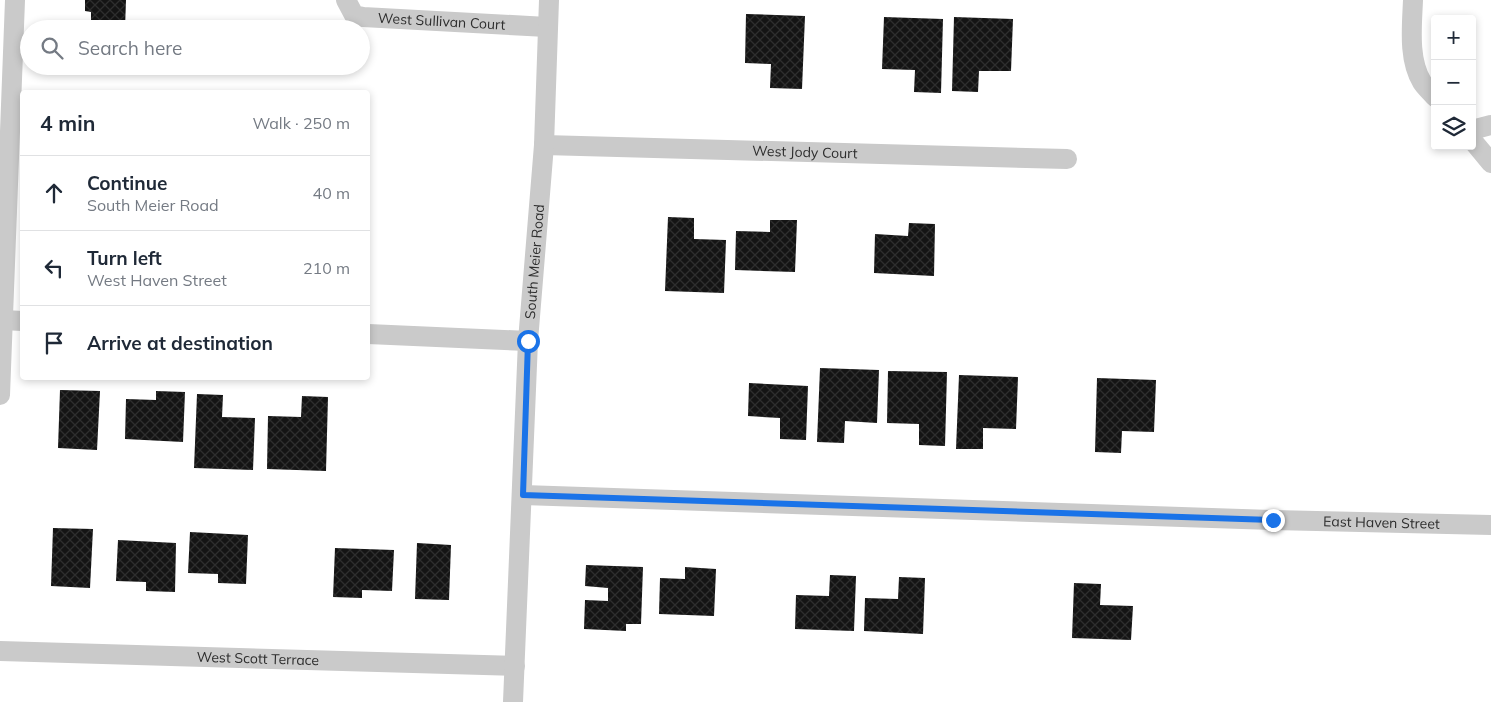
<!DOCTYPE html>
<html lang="en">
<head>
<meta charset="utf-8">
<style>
  :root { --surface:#fff; --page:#f6f6f7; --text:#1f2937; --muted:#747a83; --line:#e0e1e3 }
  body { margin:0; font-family:Mulish,sans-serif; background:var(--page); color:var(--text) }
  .controls { position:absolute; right:15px; top:15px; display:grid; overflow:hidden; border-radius:5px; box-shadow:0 2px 8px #0003 }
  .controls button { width:45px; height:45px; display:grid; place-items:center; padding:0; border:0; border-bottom:1px solid var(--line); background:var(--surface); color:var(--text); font:25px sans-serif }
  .stop { position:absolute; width:15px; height:15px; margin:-11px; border:4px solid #1a73e8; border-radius:50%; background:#fff }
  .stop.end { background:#1a73e8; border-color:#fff; box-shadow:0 1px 5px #0008 }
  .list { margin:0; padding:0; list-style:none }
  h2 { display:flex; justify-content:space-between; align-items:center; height:65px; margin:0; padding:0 20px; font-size:21px }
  h2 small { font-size:16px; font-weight:400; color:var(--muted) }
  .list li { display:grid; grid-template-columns:32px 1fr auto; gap:15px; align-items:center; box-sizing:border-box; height:75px; padding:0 20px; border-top:1px solid var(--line) }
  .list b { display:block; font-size:19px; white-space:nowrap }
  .list p { margin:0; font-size:16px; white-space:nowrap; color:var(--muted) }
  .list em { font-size:16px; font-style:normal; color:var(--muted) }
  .icon { flex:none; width:28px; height:28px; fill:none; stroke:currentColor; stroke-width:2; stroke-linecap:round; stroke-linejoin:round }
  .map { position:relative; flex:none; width:1491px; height:702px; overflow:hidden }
  .search { position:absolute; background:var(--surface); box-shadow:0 2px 8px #0003; left:20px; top:20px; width:350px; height:55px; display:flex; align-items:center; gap:12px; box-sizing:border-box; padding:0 18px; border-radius:28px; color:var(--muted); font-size:19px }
  .panel { position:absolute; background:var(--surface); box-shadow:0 2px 8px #0003; left:20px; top:90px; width:350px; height:290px; border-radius:5px }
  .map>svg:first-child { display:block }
  .building { fill:url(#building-cross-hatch) }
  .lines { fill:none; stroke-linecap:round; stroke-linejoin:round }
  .street { stroke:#cacaca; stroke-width:20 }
  .route { stroke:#1a73e8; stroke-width:6 }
  .labels { text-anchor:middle; stroke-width:5; stroke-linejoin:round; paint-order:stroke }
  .street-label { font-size:14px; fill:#2d2d2d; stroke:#fff }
</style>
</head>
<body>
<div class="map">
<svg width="1491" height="702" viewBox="0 0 1491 702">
  <defs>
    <pattern id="building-cross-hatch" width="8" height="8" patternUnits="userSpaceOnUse" patternTransform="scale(1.25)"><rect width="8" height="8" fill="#141414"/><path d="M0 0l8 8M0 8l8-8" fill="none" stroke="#2e2e2e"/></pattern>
  </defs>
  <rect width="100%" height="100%" fill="#fff"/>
  <g class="building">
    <path d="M 85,0 L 126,0 L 125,29 L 91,29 L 91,12 L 85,11 Z"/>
    <path d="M 746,14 L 805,16 L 802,89 L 770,88 L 771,64 L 745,63 Z"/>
    <path d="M 884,17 L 943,19 L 941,93 L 914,92 L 915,70 L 882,69 Z"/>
    <path d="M 954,17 L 1013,19 L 1011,71 L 979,71 L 978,92 L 952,91 Z"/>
    <path d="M 668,217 L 694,218 L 694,239 L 726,240 L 724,293 L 665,291 Z"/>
    <path d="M 770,220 L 797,220 L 795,272 L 735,270 L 736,231 L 770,232 Z"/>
    <path d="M 909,223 L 935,224 L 934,276 L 874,273 L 875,234 L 908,236 Z"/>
    <path d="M 820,368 L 879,370 L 877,423 L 845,421 L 844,443 L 817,442 Z"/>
    <path d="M 888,371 L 947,372 L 945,446 L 919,445 L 919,424 L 887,423 Z"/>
    <path d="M 959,375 L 1018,377 L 1016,429 L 983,428 L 983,449 L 956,449 Z"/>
    <path d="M 1097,378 L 1156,380 L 1154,432 L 1122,431 L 1121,453 L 1095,452 Z"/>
    <path d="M 749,383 L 808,386 L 806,440 L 780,439 L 780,418 L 748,416 Z"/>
    <path d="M 60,390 L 100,391 L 97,450 L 58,448 Z"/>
    <path d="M 156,391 L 185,392 L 183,442 L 125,439 L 126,399 L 156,400 Z"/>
    <path d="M 197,394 L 223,395 L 222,417 L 255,418 L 253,470 L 194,468 Z"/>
    <path d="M 302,396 L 328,397 L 326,471 L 267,469 L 268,416 L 301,417 Z"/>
    <path d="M 53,528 L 93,529 L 90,588 L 51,586 Z"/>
    <path d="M 190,532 L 248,535 L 246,584 L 218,583 L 218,574 L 188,573 Z"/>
    <path d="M 118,540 L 176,543 L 175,592 L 146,591 L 146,582 L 116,581 Z"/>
    <path d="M 417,543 L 451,545 L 449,600 L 415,599 Z"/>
    <path d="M 335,548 L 394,550 L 392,591 L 362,590 L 362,598 L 333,597 Z"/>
    <path d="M 586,565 L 643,567 L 641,624 L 626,624 L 626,631 L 584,629 L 585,600 L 608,601 L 608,588 L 585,586 Z"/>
    <path d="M 685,567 L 716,569 L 714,616 L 659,614 L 660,578 L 685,579 Z"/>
    <path d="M 830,575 L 856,576 L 854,631 L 795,629 L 796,595 L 829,596 Z"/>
    <path d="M 899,577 L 925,578 L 923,634 L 864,631 L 865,598 L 898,599 Z"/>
    <path d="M 1074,583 L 1101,584 L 1100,605 L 1133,606 L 1131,640 L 1072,638 Z"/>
  </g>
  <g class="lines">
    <g class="street">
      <path id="s1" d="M 346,0 L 354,15 L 363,17 L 547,27"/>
      <path d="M 1413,0 C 1412,26 1408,59 1422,82 C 1425,87 1431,92 1435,97"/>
      <path d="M 1472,130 L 1491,125"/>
      <path d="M 1472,140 L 1491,163"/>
      <path id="s2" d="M 544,145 L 1067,159"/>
      <path d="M 4,320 L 22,321"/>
      <path d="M 368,334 L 528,341"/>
      <path d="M 0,395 L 15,0"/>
      <path id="s3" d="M 523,495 L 1273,520 L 1491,525"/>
      <path id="s4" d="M 0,651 L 515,666"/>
      <path id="s5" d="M 513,702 L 528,341 L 544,145 L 549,0"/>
    </g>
  </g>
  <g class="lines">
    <path class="route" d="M 528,341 L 523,495 L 1273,520"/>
  </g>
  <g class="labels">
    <g class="street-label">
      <text dy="5" stroke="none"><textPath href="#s1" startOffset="105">West Sullivan Court</textPath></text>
      <text dy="5" stroke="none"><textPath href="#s2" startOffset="261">West Jody Court</textPath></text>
      <text dy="5" stroke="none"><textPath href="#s5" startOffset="441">South Meier Road</textPath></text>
      <text dy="5" stroke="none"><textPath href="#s3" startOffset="859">East Haven Street</textPath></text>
      <text dy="5" stroke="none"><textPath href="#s4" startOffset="258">West Scott Terrace</textPath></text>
    </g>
  </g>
</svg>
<div class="controls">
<button>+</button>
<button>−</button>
<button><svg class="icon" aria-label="layers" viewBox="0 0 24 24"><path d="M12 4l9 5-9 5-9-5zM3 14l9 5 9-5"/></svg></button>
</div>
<div class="stop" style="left:528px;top:341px"></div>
<div class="stop end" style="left:1273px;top:520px"></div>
<div class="search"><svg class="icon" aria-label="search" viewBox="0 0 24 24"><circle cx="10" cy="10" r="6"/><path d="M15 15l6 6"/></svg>Search here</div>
<section class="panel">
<h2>4 min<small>Walk · 250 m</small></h2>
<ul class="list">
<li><svg class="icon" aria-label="ahead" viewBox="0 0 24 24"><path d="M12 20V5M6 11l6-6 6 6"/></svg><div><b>Continue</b><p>South Meier Road</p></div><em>40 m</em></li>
<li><svg class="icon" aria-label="left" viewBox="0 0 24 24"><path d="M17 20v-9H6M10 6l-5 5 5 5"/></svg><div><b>Turn left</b><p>West Haven Street</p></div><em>210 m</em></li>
<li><svg class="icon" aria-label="arrive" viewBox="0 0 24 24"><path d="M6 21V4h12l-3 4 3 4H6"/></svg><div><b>Arrive at destination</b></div></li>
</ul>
</section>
</div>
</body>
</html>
